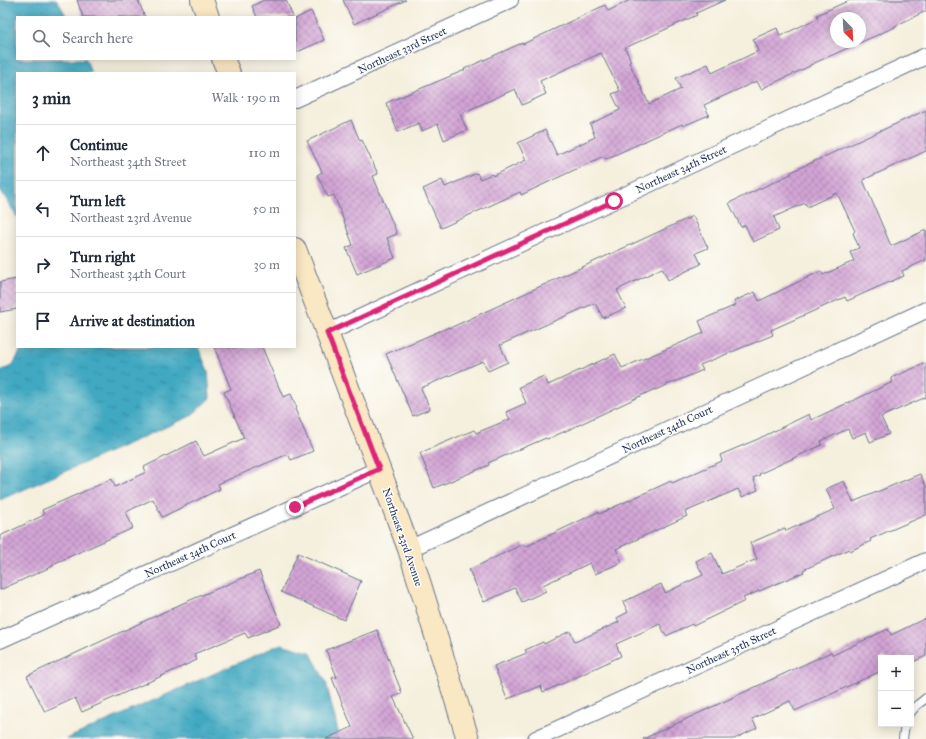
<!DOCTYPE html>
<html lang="en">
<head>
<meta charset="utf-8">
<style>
  :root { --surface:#fff; --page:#f6f6f7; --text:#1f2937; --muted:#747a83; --line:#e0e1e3 }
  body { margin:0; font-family:"IM FELL Great Primer",serif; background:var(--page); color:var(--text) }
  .controls { position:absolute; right:12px; bottom:12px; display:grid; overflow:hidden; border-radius:0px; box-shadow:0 2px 10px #0003 }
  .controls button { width:36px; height:36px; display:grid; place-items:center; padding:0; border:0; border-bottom:1px solid var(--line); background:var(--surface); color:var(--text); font:20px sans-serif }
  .compass { position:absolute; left:830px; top:12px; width:36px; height:36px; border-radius:50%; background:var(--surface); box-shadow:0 2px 10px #0003; rotate:156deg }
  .stop { position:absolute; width:12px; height:12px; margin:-9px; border:3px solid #db2777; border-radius:50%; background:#fff }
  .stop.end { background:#db2777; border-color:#fff; box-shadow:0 1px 4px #0008 }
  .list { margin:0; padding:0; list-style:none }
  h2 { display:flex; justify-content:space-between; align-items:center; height:52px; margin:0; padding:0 16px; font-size:17px }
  h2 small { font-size:13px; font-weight:400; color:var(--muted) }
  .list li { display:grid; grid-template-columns:26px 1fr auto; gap:12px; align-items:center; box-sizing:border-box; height:56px; padding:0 16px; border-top:1px solid var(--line) }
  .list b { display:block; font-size:15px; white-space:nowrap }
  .list p { margin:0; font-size:13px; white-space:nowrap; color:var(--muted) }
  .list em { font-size:13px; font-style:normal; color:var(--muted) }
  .icon { flex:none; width:22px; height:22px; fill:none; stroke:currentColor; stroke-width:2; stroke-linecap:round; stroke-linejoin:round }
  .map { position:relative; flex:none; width:926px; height:739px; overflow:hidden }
  .search { position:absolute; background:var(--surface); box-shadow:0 2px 10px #0003; left:16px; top:16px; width:280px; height:44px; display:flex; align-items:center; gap:10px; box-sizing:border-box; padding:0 14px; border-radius:0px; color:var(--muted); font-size:15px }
  .panel { position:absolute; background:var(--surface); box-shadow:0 2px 10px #0003; left:16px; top:72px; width:280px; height:276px; border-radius:0px }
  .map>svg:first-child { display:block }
  .water { fill:url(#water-ripples); stroke:#2e6c90 }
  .building { fill:url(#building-cross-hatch); fill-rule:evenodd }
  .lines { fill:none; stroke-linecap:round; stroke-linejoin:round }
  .lane-casing { stroke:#67728a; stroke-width:10 }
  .street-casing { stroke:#67728a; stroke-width:18 }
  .secondary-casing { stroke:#67728a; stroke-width:24 }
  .lane { stroke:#fff; stroke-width:8 }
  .street { stroke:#fff; stroke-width:16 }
  .secondary { stroke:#fae7c3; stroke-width:22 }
  .route { stroke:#db2777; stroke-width:5 }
  .labels { text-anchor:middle; stroke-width:3; stroke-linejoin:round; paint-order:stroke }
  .street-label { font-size:11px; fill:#1b2f5e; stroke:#fdfcf7 }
</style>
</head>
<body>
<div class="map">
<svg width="926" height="739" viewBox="0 0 926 739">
  <defs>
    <pattern id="water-ripples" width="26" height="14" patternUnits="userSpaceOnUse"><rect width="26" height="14" fill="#41a8c1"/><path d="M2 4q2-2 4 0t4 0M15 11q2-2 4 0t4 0" fill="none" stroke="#3689a0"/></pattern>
    <pattern id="building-cross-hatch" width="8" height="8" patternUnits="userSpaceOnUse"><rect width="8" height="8" fill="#d3a4d5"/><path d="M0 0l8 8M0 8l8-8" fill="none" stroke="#aa86b0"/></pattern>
  </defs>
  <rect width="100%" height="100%" fill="#fdfcf7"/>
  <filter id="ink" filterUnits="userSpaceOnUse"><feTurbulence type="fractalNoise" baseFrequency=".025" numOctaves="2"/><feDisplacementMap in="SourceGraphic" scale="8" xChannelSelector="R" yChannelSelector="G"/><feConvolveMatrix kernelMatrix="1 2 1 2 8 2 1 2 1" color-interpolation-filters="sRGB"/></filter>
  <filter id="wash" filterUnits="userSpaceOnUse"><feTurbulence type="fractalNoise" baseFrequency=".012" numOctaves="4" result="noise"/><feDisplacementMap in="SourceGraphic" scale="16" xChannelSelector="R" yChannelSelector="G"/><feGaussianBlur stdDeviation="0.9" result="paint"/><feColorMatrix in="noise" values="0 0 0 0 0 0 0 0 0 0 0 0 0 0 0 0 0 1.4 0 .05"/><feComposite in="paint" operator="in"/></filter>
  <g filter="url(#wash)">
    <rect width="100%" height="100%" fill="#f5efdd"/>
    <g class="water">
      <path d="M 0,0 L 57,0 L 67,17 L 17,17 L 17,59 L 86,59 L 91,73 L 17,73 L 17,217 L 0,189 Z"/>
      <path d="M 23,347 L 198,347 L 208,371 L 210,398 L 191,416 L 0,500 L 0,371 L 12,366 Z"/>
      <path d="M 281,644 L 310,652 L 326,682 L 340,739 L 66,739 Z"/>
    </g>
    <g id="blocks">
      <g class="building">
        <path d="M 77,0 L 138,0 L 145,17 L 83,17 Z"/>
        <path d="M 264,0 L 286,0 L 293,17 L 257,17 L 252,6 Z"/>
        <path d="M 343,0 L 406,0 L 354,24 Z"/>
        <path d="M 630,0 L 725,0 L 696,13 L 697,15 L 625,48 L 631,61 L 629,62 L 649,104 L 681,89 L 676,78 L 708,64 L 712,73 L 758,51 L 753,39 L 777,28 L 780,36 L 818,18 L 817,15 L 850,0 L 926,0 L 926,11 L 895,26 L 895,27 L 810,65 L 810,66 L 761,89 L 757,81 L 704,105 L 709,115 L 683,126 L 682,124 L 606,159 L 604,156 L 521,195 L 520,192 L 441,228 L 423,189 L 442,180 L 445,187 L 477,173 L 480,179 L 492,174 L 493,176 L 526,160 L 518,143 L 545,130 L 557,155 L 595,137 L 590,124 L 620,110 L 612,94 L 620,91 L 601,53 L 540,81 L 546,94 L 522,105 L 515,89 L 460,114 L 467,130 L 444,140 L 438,124 L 422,131 L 419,123 L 398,132 L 386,103 L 465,70 L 464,69 L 522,43 L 523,44 L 605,5 L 608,11 ZM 836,18 L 860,18 L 860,42 L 836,42 Z"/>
        <path d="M 311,11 L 324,40 L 295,53 L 295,19 Z"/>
        <path d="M 926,110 L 926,151 L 863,180 L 891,246 L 926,230 L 926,260 L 902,271 L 904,276 L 878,287 L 847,301 L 845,297 L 771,330 L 773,335 L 700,365 L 703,370 L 655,390 L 655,389 L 568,430 L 547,439 L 546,438 L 488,463 L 489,465 L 434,488 L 420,453 L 474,430 L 476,433 L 510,419 L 506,412 L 526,403 L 519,387 L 544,376 L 548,385 L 615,354 L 622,368 L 704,333 L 699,321 L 736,305 L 734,301 L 755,292 L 759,301 L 821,271 L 823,275 L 854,261 L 850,252 L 859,248 L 853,233 L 855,231 L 837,193 L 807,207 L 805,203 L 774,217 L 779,230 L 753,242 L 745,225 L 741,227 L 729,203 L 791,174 L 791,172 Z"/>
        <path d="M 351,120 L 360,141 L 362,140 L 378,174 L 373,176 L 397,234 L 387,238 L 395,258 L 357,274 L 346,248 L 353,245 L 334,195 L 328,197 L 317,175 L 322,172 L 307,141 Z"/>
        <path d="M 693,216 L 708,248 L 696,253 L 701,264 L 668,280 L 662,268 L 617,290 L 626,308 L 603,318 L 595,303 L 500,345 L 508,362 L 488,371 L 483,361 L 421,388 L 430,409 L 413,416 L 386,354 L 449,327 L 450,328 Z"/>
        <path d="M 17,279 L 17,309 L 0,312 L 0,282 Z"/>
        <path d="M 214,347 L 262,347 L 283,397 L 291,394 L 297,408 L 295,409 L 313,451 L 291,460 L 288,454 L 218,484 L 220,489 L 162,517 L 153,499 L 126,512 L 133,528 L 53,564 L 53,566 L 0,590 L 0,536 L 44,515 L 42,510 L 112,479 L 115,487 L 146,472 L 144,467 L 196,441 L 204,456 L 244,438 L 224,392 L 231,389 Z"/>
        <path d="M 926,363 L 926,397 L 881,417 L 889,434 L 870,442 L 866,432 L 852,438 L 848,429 L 821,441 L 822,445 L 759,474 L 760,475 L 753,478 L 758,490 L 742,497 L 738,489 L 685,512 L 687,516 L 616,549 L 622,562 L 595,574 L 590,563 L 543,585 L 546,591 L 522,602 L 515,588 L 484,602 L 469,570 L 523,544 L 525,547 L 598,512 L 599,514 L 671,481 L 672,483 L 722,461 L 720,455 L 758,439 L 809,414 L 811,420 L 893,382 L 891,378 Z"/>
        <path d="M 920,474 L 926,487 L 926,515 L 870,539 L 871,541 L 850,551 L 849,549 L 803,570 L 804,572 L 743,598 L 745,601 L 693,626 L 692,624 L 666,636 L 660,624 L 616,644 L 621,656 L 564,683 L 543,692 L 541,686 L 507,699 L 494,666 L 527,653 L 525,650 L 543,642 L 544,644 L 570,631 L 575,642 L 619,622 L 617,618 L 628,612 L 623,602 L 661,584 L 665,593 L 703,575 L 696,561 L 712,553 L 722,574 L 757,559 L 750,543 L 785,528 L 786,531 L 835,509 L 826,489 L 844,481 L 853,502 Z"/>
        <path d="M 298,553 L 361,581 L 344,620 L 281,592 Z"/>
        <path d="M 259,571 L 281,624 L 248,638 L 245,633 L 194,654 L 197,660 L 82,712 L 75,698 L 45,712 L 27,676 L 181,604 Z"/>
        <path d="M 926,618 L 926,656 L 911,663 L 911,658 L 881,658 L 881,671 L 795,711 L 790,701 L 752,719 L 757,728 L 734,739 L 643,739 L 831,652 L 833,655 L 888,629 L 891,635 Z"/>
        <path d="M 377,630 L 402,693 L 393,697 L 413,739 L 326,739 L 352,727 L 332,678 L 337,677 L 326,650 Z"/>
      </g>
    </g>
  </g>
  <g filter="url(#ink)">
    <use href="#blocks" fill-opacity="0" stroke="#67728a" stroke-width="1"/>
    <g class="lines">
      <defs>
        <g id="lane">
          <path d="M 911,712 L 916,706 L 926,698"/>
          <path d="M 903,739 L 905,724"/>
        </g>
        <g id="street">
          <path d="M 295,99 L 510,0"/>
          <path d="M 327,333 L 926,56"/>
          <path d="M 409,549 L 926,310"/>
          <path d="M 0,640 L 379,469"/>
          <path d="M 536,739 L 926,561"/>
        </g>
        <g id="secondary">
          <path d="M 202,0 L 208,17"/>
          <path d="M 223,59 L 229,73"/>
          <path d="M 295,249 L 379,469 L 409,549 L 468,739"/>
        </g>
      </defs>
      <use href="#lane" class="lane-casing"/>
      <use href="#street" class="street-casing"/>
      <use href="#secondary" class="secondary-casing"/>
      <use href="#lane" class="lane"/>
      <use href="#street" class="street"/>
      <use href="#secondary" class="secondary"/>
    </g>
  </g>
  <g class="lines" filter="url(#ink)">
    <path class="route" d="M 295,507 L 379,469 L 327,333 L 614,201"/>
  </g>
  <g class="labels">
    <g class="street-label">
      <text transform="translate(402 50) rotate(-25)" y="4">Northeast 33rd Street</text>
      <text transform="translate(681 169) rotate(-25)" y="4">Northeast 34th Street</text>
      <text transform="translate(667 429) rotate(-25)" y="4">Northeast 34th Court</text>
      <text transform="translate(403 537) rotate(71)" y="4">Northeast 23rd Avenue</text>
      <text transform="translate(190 554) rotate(-24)" y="4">Northeast 34th Court</text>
      <text transform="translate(731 650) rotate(-25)" y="4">Northeast 35th Street</text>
    </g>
  </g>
</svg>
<div class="controls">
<button>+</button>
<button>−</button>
</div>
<svg class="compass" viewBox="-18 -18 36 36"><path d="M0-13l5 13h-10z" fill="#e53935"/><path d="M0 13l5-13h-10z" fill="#747a83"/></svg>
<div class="stop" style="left:614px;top:201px"></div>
<div class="stop end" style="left:295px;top:507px"></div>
<div class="search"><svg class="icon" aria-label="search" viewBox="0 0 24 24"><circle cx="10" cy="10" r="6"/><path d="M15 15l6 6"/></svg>Search here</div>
<section class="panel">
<h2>3 min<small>Walk · 190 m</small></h2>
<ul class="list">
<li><svg class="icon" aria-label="ahead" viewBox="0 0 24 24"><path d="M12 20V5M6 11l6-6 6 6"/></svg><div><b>Continue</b><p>Northeast 34th Street</p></div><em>110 m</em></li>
<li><svg class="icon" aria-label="left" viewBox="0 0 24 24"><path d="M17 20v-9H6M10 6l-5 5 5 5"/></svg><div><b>Turn left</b><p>Northeast 23rd Avenue</p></div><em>50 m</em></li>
<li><svg class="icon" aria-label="right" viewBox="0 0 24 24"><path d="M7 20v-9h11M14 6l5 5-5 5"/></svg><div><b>Turn right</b><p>Northeast 34th Court</p></div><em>30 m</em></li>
<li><svg class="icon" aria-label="arrive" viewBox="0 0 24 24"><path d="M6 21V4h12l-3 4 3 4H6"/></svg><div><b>Arrive at destination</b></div></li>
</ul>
</section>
</div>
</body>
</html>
